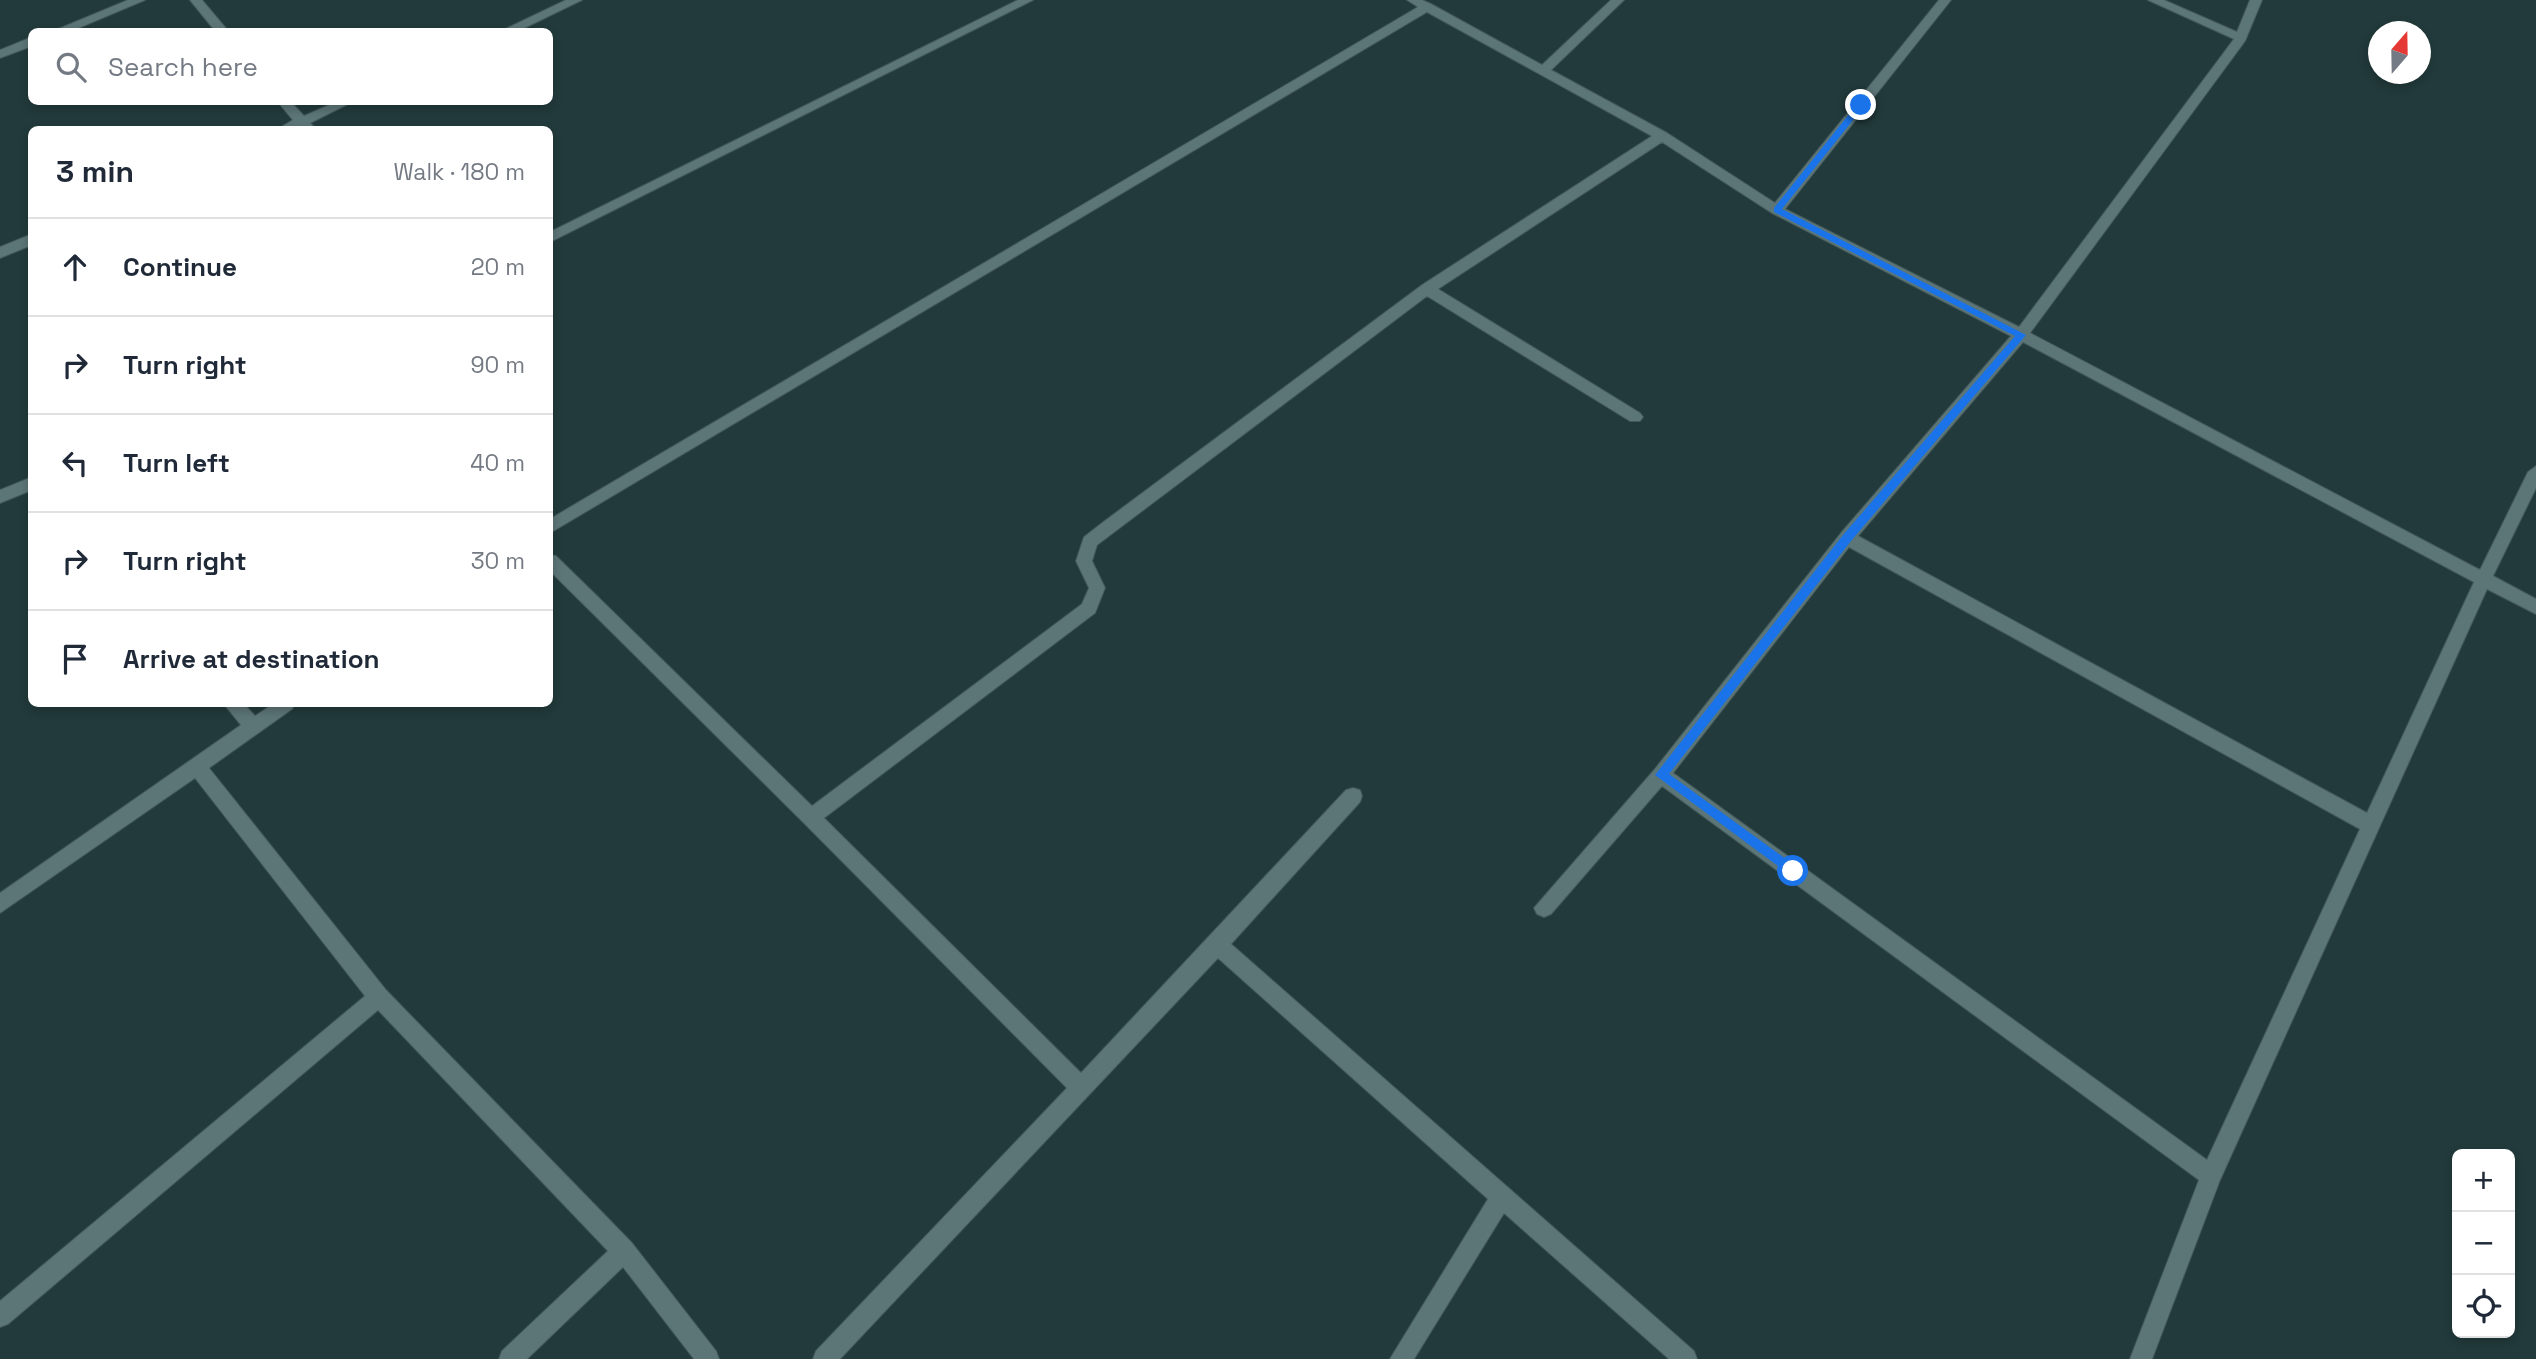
<!DOCTYPE html>
<html lang="en">
<head>
<meta charset="utf-8">
<style>
  :root { --surface:#fff; --page:#f6f6f7; --text:#1f2937; --muted:#747a83; --line:#e0e1e3 }
  body { margin:0; font-family:"Space Grotesk",sans-serif; background:var(--page); color:var(--text) }
  .controls { position:absolute; right:21px; bottom:21px; display:grid; overflow:hidden; border-radius:10px; box-shadow:0 4px 10px #0003 }
  .controls button { width:63px; height:63px; display:grid; place-items:center; padding:0; border:0; border-bottom:2px solid var(--line); background:var(--surface); color:var(--text); font:35px sans-serif }
  .compass { position:absolute; left:2368px; top:21px; width:63px; height:63px; border-radius:50%; background:var(--surface); box-shadow:0 4px 10px #0003; rotate:20deg }
  .stop { position:absolute; width:21px; height:21px; margin:-16px; border:5px solid #1a73e8; border-radius:50%; background:#fff }
  .stop.end { background:#1a73e8; border-color:#fff; box-shadow:0 2px 7px #0008 }
  .list { margin:0; padding:0; list-style:none }
  h2 { display:flex; justify-content:space-between; align-items:center; height:91px; margin:0; padding:0 28px; font-size:30px }
  h2 small { font-size:23px; font-weight:400; color:var(--muted) }
  .list li { display:grid; grid-template-columns:46px 1fr auto; gap:21px; align-items:center; box-sizing:border-box; height:98px; padding:0 28px; border-top:2px solid var(--line) }
  .list b { display:block; font-size:26px; white-space:nowrap }
  .list em { font-size:23px; font-style:normal; color:var(--muted) }
  .icon { flex:none; width:38px; height:38px; fill:none; stroke:currentColor; stroke-width:2; stroke-linecap:round; stroke-linejoin:round }
  .map { position:relative; flex:none; width:2536px; height:1359px; overflow:hidden }
  .search { position:absolute; background:var(--surface); box-shadow:0 4px 10px #0003; left:28px; top:28px; width:525px; height:77px; display:flex; align-items:center; gap:18px; box-sizing:border-box; padding:0 24px; border-radius:10px; color:var(--muted); font-size:26px }
  .panel { position:absolute; background:var(--surface); box-shadow:0 4px 10px #0003; left:28px; top:126px; width:525px; height:581px; border-radius:10px }
  .map>svg:first-child { display:block }
  .lines { fill:none; stroke-linecap:round; stroke-linejoin:round }
  .minor-casing { stroke:#425758; stroke-width:2 }
  .minor { fill:#5c7577; fill-rule:evenodd }
  .route { fill:#1a73e8 }
</style>
</head>
<body>
<div class="map">
<svg width="2536" height="1359" viewBox="0 0 2536 1359">
  <rect width="100%" height="100%" fill="#223a3b"/>
  <g class="lines">
    <defs>
      <g id="minor">
        <path d="M 128,0 L 145,0 L 69,32 L 51,32 Z"/>
        <path d="M 190,0 L 202,0 L 229,32 L 216,32 Z"/>
        <path d="M 566,0 L 582,0 L 516,32 L 499,32 Z"/>
        <path d="M 1018,0 L 1033,0 L 550,242 L 550,232 Z"/>
        <path d="M 1407,0 L 1422,0 L 1431,4 L 1542,65 L 1611,0 L 1624,0 L 1551,70 L 1667,133 L 1775,203 L 1939,0 L 1951,0 L 1785,209 L 2019,327 L 2234,39 L 2148,0 L 2164,0 L 2237,32 L 2250,0 L 2262,0 L 2245,41 L 2030,333 L 2480,570 L 2528,472 L 2536,466 L 2536,488 L 2493,576 L 2536,599 L 2536,614 L 2487,589 L 2220,1180 L 2152,1359 L 2130,1359 L 2199,1180 L 1662,786 L 1551,914 L 1544,917 L 1537,914 L 1534,908 L 1655,769 L 1841,533 L 2011,336 L 1772,213 L 1662,142 L 1438,289 L 1640,413 L 1643,417 L 1640,421 L 1630,421 L 1427,296 L 1097,545 L 1092,561 L 1105,588 L 1095,613 L 824,818 L 1081,1073 L 1346,790 L 1353,788 L 1360,790 L 1362,796 L 1360,802 L 1231,944 L 1694,1351 L 1697,1359 L 1669,1359 L 1504,1213 L 1414,1359 L 1390,1359 L 1488,1199 L 1218,958 L 840,1359 L 813,1359 L 816,1351 L 1067,1088 L 804,823 L 550,571 L 550,555 L 556,556 L 812,806 L 1082,604 L 1089,588 L 1076,561 L 1084,537 L 1102,523 L 1422,285 L 1652,136 L 1427,12 L 550,533 L 550,519 L 1418,7 ZM 2023,342 L 2474,582 L 2367,813 L 1858,536 ZM 1849,547 L 2360,829 L 2207,1160 L 1673,773 Z"/>
        <path d="M 32,37 L 32,46 L 0,58 L 0,50 Z"/>
        <path d="M 278,102 L 291,102 L 304,116 L 336,102 L 352,102 L 310,123 L 314,127 L 312,130 L 300,127 L 276,130 L 293,120 Z"/>
        <path d="M 32,234 L 32,245 L 0,258 L 0,247 Z"/>
        <path d="M 32,477 L 32,490 L 0,503 L 0,490 Z"/>
        <path d="M 224,704 L 244,704 L 255,716 L 273,704 L 295,704 L 292,709 L 209,768 L 386,990 L 632,1243 L 716,1351 L 719,1359 L 694,1359 L 623,1267 L 527,1359 L 499,1359 L 502,1351 L 608,1251 L 378,1010 L 8,1324 L 0,1327 L 0,1301 L 365,996 L 195,778 L 0,913 L 0,893 L 241,725 Z"/>
      </g>
    </defs>
    <use href="#minor" class="minor-casing"/>
    <use href="#minor" class="minor"/>
  </g>
  <path class="route" d="M 1858,103 L 1865,105 L 1782,209 L 2026,335 L 1851,541 L 1669,774 L 1797,867 L 1799,871 L 1793,877 L 1655,775 L 1843,535 L 2015,336 L 1774,212 L 1774,208 Z"/>
</svg>
<div class="controls">
<button>+</button>
<button>−</button>
<button><svg class="icon" aria-label="locate" viewBox="0 0 24 24"><circle cx="12" cy="12" r="6"/><path d="M12 2v4M12 18v4M2 12h4M18 12h4"/></svg></button>
</div>
<svg class="compass" viewBox="-18 -18 36 36"><path d="M0-13l5 13h-10z" fill="#e53935"/><path d="M0 13l5-13h-10z" fill="#747a83"/></svg>
<div class="stop" style="left:1793px;top:871px"></div>
<div class="stop end" style="left:1861px;top:105px"></div>
<div class="search"><svg class="icon" aria-label="search" viewBox="0 0 24 24"><circle cx="10" cy="10" r="6"/><path d="M15 15l6 6"/></svg>Search here</div>
<section class="panel">
<h2>3 min<small>Walk · 180 m</small></h2>
<ul class="list">
<li><svg class="icon" aria-label="ahead" viewBox="0 0 24 24"><path d="M12 20V5M6 11l6-6 6 6"/></svg><div><b>Continue</b></div><em>20 m</em></li>
<li><svg class="icon" aria-label="right" viewBox="0 0 24 24"><path d="M7 20v-9h11M14 6l5 5-5 5"/></svg><div><b>Turn right</b></div><em>90 m</em></li>
<li><svg class="icon" aria-label="left" viewBox="0 0 24 24"><path d="M17 20v-9H6M10 6l-5 5 5 5"/></svg><div><b>Turn left</b></div><em>40 m</em></li>
<li><svg class="icon" aria-label="right" viewBox="0 0 24 24"><path d="M7 20v-9h11M14 6l5 5-5 5"/></svg><div><b>Turn right</b></div><em>30 m</em></li>
<li><svg class="icon" aria-label="arrive" viewBox="0 0 24 24"><path d="M6 21V4h12l-3 4 3 4H6"/></svg><div><b>Arrive at destination</b></div></li>
</ul>
</section>
</div>
</body>
</html>
